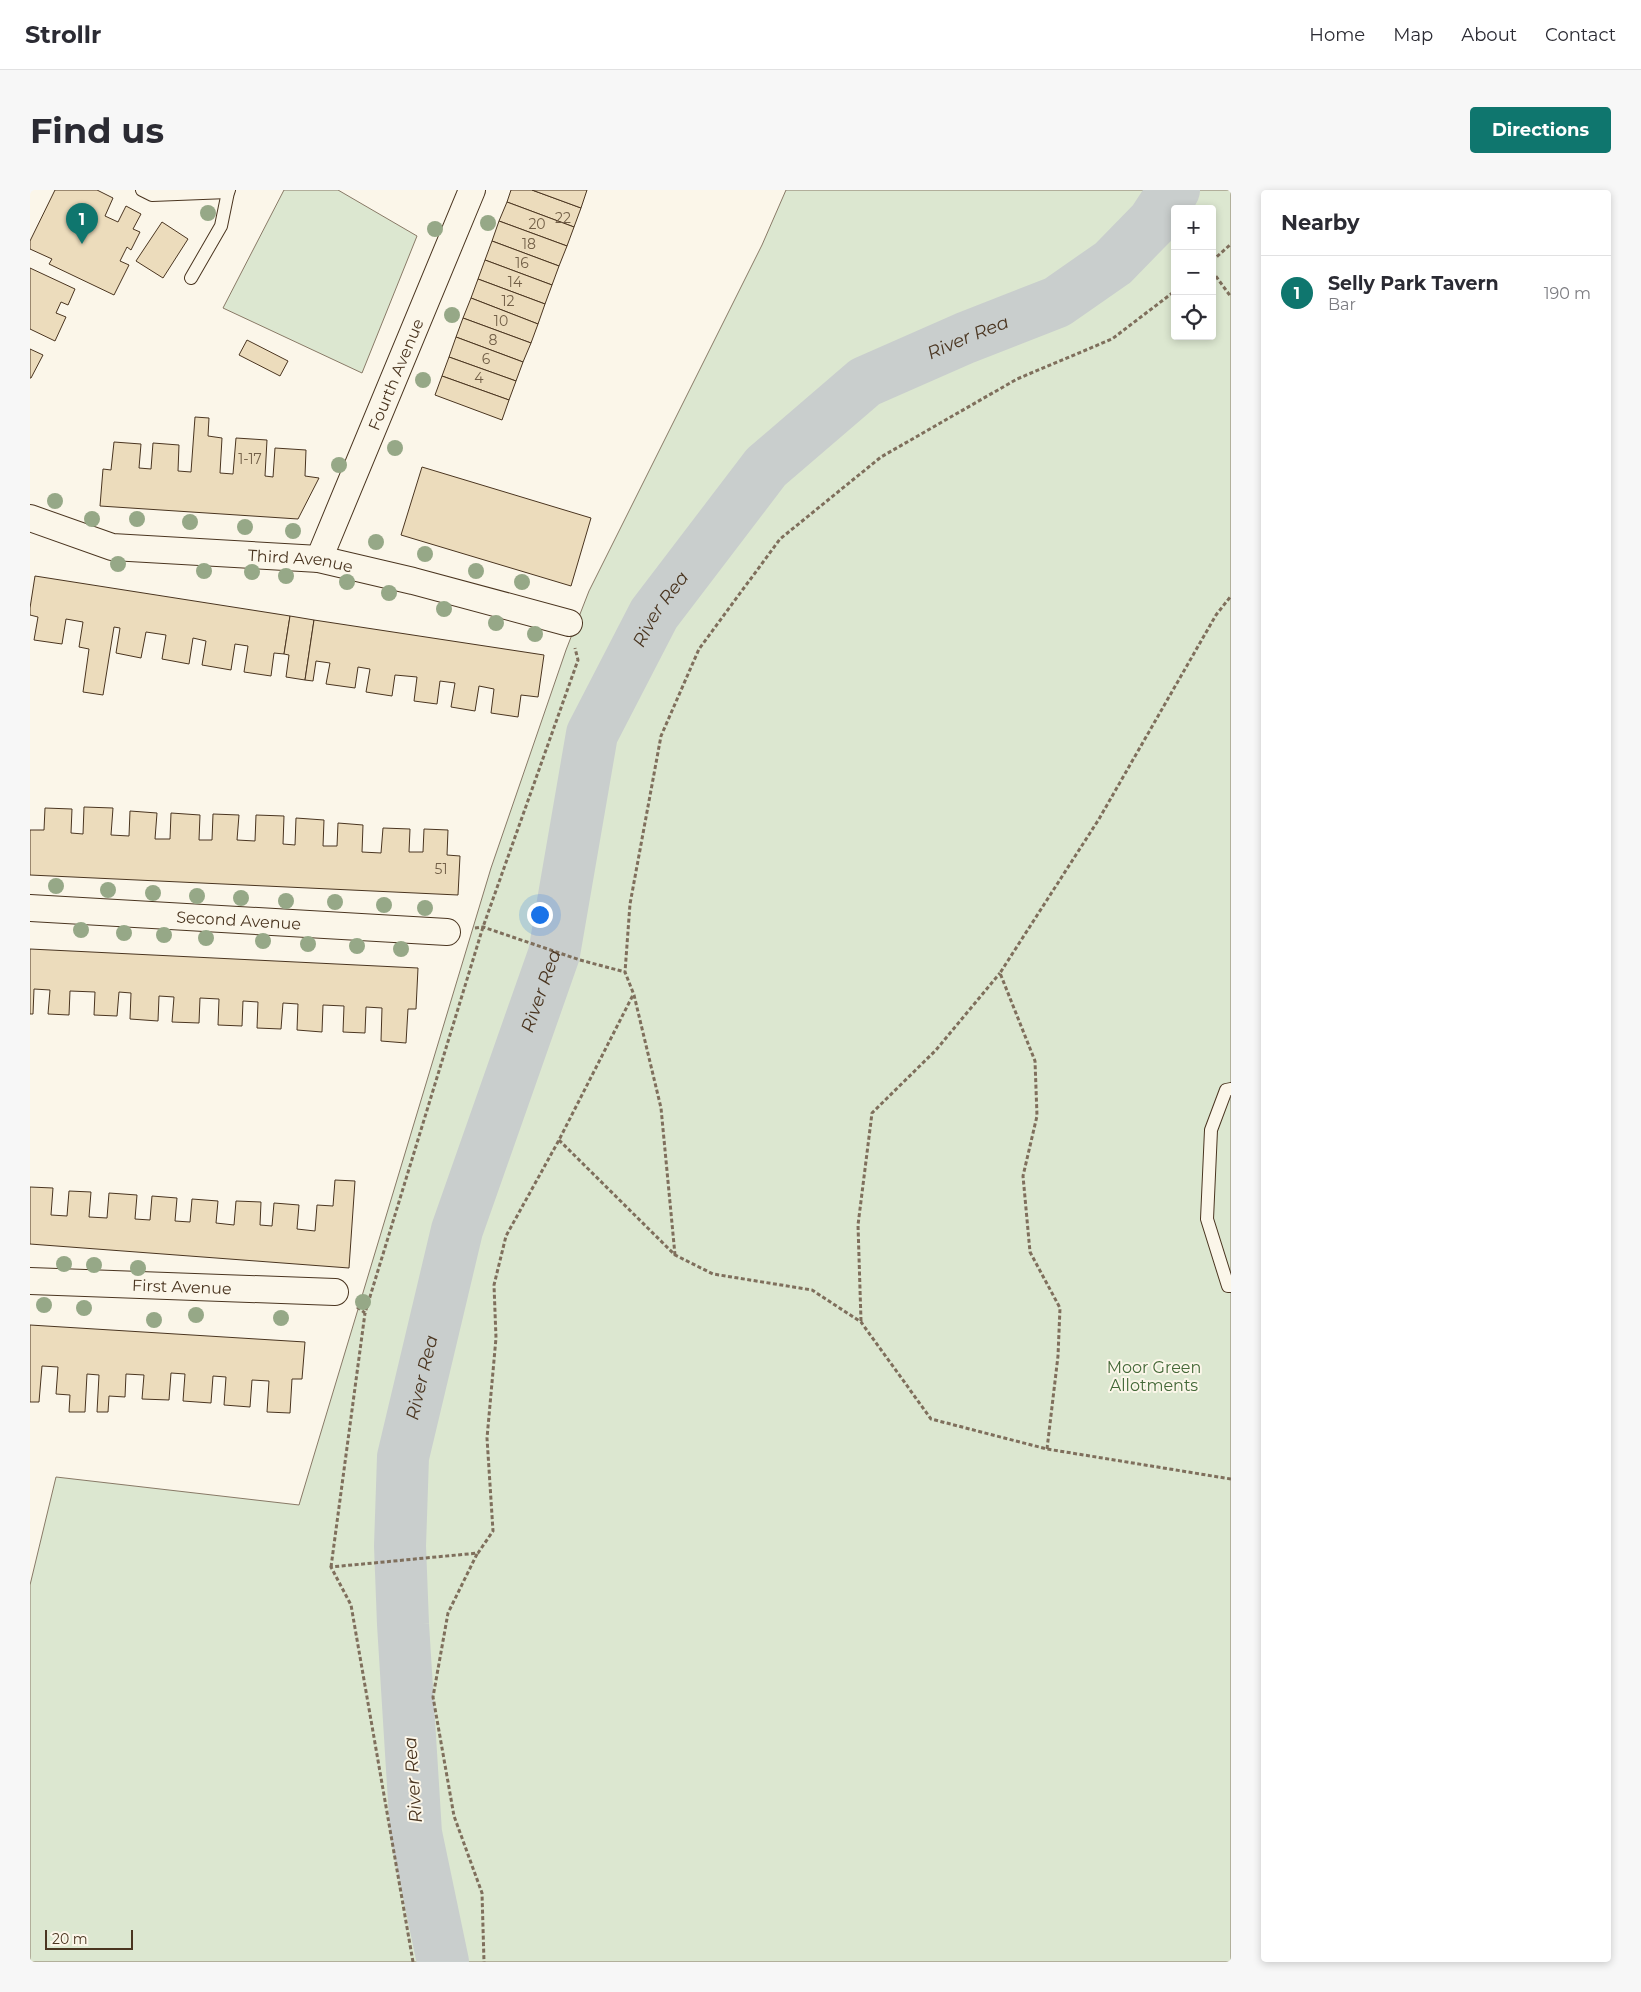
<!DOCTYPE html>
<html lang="en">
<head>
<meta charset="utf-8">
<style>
  :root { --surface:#fff; --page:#f7f7f7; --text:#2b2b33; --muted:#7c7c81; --line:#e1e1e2; --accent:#0f766e }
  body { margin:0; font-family:Montserrat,sans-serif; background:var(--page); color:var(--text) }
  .controls { position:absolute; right:15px; top:15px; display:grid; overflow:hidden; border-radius:5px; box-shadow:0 2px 8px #0003 }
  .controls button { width:45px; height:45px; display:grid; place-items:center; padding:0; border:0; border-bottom:1px solid var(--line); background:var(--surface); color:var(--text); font:25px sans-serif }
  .scale { position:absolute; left:15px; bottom:12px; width:88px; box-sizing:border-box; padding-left:5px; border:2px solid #4a3520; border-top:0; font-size:14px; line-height:18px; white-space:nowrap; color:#4a3520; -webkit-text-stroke:4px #fbf6e9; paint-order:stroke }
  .you { position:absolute; left:509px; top:724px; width:18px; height:18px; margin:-12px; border:4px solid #fff; border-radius:50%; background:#1a73e8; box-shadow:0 0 0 8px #1a73e833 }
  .badge { display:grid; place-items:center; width:32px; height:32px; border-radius:50%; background:var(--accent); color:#fff; font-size:16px; font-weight:700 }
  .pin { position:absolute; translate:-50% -41px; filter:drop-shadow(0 1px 2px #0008) }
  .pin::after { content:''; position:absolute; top:26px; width:18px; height:15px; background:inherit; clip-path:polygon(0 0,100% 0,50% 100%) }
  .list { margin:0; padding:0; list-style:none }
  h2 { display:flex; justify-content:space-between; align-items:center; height:65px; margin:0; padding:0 20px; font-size:21px }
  h2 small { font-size:16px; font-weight:400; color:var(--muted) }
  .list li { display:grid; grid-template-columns:32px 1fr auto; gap:15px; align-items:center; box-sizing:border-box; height:75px; padding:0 20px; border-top:1px solid var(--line) }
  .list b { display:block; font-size:19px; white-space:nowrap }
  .list p { margin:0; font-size:16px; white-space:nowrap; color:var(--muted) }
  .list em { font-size:16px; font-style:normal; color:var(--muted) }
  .icon { flex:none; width:28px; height:28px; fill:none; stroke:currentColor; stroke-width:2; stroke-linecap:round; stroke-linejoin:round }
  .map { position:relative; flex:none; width:1201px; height:1772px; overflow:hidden; border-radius:5px }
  header { display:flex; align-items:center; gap:30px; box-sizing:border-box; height:70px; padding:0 25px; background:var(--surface); border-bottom:1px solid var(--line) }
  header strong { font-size:24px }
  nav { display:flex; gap:28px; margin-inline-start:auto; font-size:18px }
  .intro { display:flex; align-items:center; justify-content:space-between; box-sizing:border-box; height:120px; padding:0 30px }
  h1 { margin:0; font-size:35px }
  .button { padding:12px 22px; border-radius:5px; background:var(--accent); color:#fff; font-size:18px; font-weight:700 }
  main { display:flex; gap:30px; padding:0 30px }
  aside { flex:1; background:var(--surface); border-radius:5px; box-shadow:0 2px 8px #0003 }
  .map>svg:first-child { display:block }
  .green { fill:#dce7d0; stroke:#887966; fill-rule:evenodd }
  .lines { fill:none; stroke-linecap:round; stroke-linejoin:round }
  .river { stroke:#c9cecd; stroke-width:52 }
  .building { fill:#ecdcbc; stroke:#4a3520 }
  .service-casing { stroke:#4a3520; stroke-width:14 }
  .minor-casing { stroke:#4a3520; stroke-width:28 }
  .path { stroke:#7f6f5c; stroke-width:3; stroke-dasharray:4 2.5; stroke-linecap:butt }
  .service { stroke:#fbf6e9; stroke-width:12 }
  .minor { stroke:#fbf6e9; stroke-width:26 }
  .tree { fill:#96a887 }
  .labels { text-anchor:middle; stroke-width:4; stroke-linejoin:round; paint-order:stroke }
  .number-label { font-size:14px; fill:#725f47 }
  .street-label { font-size:16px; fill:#4a3520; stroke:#fbf6e9 }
  .park-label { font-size:16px; fill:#436837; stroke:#fbf6e9 }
  .water-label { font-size:18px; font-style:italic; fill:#4a3520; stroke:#fbf6e9 }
</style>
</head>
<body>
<header>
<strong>Strollr</strong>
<nav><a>Home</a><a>Map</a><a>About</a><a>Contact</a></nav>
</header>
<div class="intro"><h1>Find us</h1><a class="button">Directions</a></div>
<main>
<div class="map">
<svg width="1201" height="1772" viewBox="0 0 1201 1772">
  <rect width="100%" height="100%" fill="#fbf6e9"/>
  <g class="green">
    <path d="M 254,0 L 308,0 L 387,46 L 332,183 L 193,118 Z"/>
    <path d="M 756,0 L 1201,0 L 1201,1772 L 0,1772 L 0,1395 L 26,1287 L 269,1315 L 461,678 L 536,460 L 559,401 L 732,55 ZM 1145,19 L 1182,19 L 1182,146 L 1145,146 Z"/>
  </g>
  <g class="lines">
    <path class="river" id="s1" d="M 413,1772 L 386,1643 L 373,1434 L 370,1356 L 373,1267 L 427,1040 L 524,764 L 562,544 L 624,424 L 736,277 L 835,192 L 935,148 L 1027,112 L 1083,73 L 1123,32 L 1144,0"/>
  </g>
  <g class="building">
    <path d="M 25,0 L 67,0 L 83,8 L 75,26 L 88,32 L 96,16 L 111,24 L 103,39 L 110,42 L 101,60 L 97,57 L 90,71 L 99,75 L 84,105 L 19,74 L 22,69 L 0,59 L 0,51 Z"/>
    <path d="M 481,0 L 502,0 L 551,18 L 544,37 L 477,12 Z"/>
    <path d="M 502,0 L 557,0 L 551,18 Z"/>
    <path d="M 477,12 L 544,37 L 537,56 L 469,31 Z"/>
    <path d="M 469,31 L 537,56 L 529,76 L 462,51 Z"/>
    <path d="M 132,32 L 158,49 L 133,88 L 106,71 Z"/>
    <path d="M 462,51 L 529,76 L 522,95 L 455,70 Z"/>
    <path d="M 455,70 L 522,95 L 515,114 L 448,89 Z"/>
    <path d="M 0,78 L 45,99 L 38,115 L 31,112 L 26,123 L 36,127 L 25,151 L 0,139 Z"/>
    <path d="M 448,89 L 515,114 L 508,134 L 441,108 Z"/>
    <path d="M 441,108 L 508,134 L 501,153 L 433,128 Z"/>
    <path d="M 433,128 L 501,153 L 493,172 L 426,147 Z"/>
    <path d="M 426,147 L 493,172 L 486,191 L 419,167 Z"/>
    <path d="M 217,150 L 258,171 L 250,186 L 209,165 Z"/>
    <path d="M 0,159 L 13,165 L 1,188 L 0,188 Z"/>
    <path d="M 419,167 L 486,191 L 479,210 L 412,186 Z"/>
    <path d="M 412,186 L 479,210 L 472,230 L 405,205 Z"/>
    <path d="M 165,227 L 179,228 L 178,246 L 192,248 L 190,283 L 203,284 L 206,248 L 237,250 L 235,286 L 243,287 L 245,258 L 276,260 L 275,286 L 289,288 L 268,329 L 70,316 L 73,279 L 81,280 L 84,252 L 111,254 L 109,278 L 121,279 L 123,253 L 149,255 L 148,281 L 161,282 Z"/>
    <path d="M 392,277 L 561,328 L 541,396 L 371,345 Z"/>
    <path d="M 5,386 L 260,426 L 254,464 L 244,463 L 241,486 L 214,482 L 218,456 L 205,454 L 201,480 L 172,475 L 176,451 L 163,448 L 159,474 L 132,469 L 136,445 L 116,442 L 111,468 L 86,463 L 90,438 L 84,437 L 73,505 L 53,502 L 59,459 L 49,457 L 53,432 L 36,429 L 32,454 L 4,450 L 8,427 L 0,425 L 0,418 Z"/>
    <path d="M 260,426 L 284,430 L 275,490 L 256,487 L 259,465 L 254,464 Z"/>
    <path d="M 284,430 L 514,465 L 508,507 L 491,505 L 488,527 L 461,523 L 464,499 L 449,496 L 445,521 L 421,517 L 425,493 L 410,491 L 407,514 L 384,511 L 387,487 L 365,485 L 362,506 L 336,502 L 340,479 L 328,477 L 325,498 L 296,494 L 300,473 L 286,471 L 283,491 L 275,490 Z"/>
    <path d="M 54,617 L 83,618 L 81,645 L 99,646 L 100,621 L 127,623 L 125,649 L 140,649 L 141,623 L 170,625 L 169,650 L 182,650 L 183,624 L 209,625 L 207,650 L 225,651 L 226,625 L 254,626 L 253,654 L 265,655 L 266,628 L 294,630 L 293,656 L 307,656 L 308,633 L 333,635 L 332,662 L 351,663 L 353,638 L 380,639 L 379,662 L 393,662 L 394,639 L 418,640 L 417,665 L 430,666 L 428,705 L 0,685 L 0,640 L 14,640 L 15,618 L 42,619 L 41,643 L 53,644 Z"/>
    <path d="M 0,759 L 388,778 L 386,819 L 378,819 L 376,853 L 351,851 L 352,818 L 336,817 L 335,843 L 313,842 L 314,816 L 293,815 L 292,842 L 267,840 L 268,814 L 253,813 L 251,839 L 227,838 L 228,812 L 213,811 L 212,836 L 188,835 L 189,809 L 170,808 L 169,833 L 142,832 L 144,807 L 129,806 L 128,831 L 100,829 L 101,803 L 89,802 L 87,826 L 64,825 L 65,802 L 40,801 L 39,825 L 18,824 L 20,800 L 4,799 L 3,824 L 0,824 Z"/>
    <path d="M 305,990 L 325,991 L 319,1078 L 0,1054 L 0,997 L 23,998 L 21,1025 L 37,1026 L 39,1001 L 61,1002 L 59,1027 L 77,1028 L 79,1003 L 107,1005 L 105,1029 L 120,1030 L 122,1006 L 147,1008 L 145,1031 L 160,1032 L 162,1009 L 188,1011 L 186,1033 L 204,1035 L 206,1011 L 231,1012 L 230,1035 L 242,1036 L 244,1013 L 269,1015 L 267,1039 L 285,1041 L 287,1015 L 303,1016 Z"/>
    <path d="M 0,1135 L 275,1152 L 272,1189 L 262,1189 L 260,1223 L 237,1222 L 239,1191 L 222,1190 L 220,1217 L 194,1215 L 196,1187 L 183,1186 L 181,1213 L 153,1211 L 155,1184 L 141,1183 L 139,1210 L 112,1209 L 114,1185 L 96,1184 L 95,1207 L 79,1206 L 78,1222 L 67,1222 L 69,1185 L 57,1184 L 55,1222 L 39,1222 L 40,1205 L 26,1204 L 28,1177 L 12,1176 L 9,1212 L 0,1212 Z"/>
  </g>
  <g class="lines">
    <defs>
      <g id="service">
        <path d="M 112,0 L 122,5 L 198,2 L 199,0"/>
        <path d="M 161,88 L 191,36 L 198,2"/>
        <path d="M 1201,899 L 1196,900 L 1181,940 L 1177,1029 L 1198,1096 L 1201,1096"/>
      </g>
      <g id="minor">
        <path id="s2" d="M 0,328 L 82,357 L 289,369 L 383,391 L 539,433"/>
        <path id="s3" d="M 289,369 L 442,0"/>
        <path id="s4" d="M 0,718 L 417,742"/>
        <path id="s5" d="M 0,1091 L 305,1102"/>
      </g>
    </defs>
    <use href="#service" class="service-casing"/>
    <use href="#minor" class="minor-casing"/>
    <g class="path">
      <path d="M 1182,71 L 1201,54"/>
      <path d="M 1182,81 L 1201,107"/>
      <path d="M 445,738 L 453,737 L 550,770 L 595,782"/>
      <path d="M 529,950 L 645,1065 L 683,1084 L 782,1100 L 831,1132 L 901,1229 L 1017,1259 L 1201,1289"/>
      <path d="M 645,1065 L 631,918 L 604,805 L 595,782 L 600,714 L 631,546 L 669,459 L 750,349 L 851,267 L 987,189 L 1082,149 L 1145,101"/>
      <path d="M 327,1117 L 335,1123 L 453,737 L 548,470 L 545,458"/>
      <path d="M 831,1131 L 828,1035 L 842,923 L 906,860 L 970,783"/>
      <path d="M 1017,1259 L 1028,1166 L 1030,1118 L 1000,1062 L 993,986 L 1007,926 L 1005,871 L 970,783 L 1069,629 L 1186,425 L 1201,406"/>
      <path d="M 447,1364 L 418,1423 L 403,1507 L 424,1626 L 452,1703 L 454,1772"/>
      <path d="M 301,1377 L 335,1123"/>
      <path d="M 383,1772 L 321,1415 L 301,1377 L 448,1363 L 463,1341 L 457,1248 L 466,1148 L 464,1095 L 476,1046 L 529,950 L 603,805"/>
    </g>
    <use href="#service" class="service"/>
    <use href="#minor" class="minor"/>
  </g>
  <g class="tree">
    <circle cx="178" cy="23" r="8"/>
    <circle cx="458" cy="33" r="8"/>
    <circle cx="405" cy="39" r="8"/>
    <circle cx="422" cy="125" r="8"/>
    <circle cx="393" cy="190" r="8"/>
    <circle cx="365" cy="258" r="8"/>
    <circle cx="309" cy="275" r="8"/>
    <circle cx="25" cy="311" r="8"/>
    <circle cx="62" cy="329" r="8"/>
    <circle cx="107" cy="329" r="8"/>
    <circle cx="160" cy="332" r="8"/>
    <circle cx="215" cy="337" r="8"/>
    <circle cx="263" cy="341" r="8"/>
    <circle cx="346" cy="352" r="8"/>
    <circle cx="395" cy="364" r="8"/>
    <circle cx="88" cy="374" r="8"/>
    <circle cx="174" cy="381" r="8"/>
    <circle cx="446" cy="381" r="8"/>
    <circle cx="222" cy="382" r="8"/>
    <circle cx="256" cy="386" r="8"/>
    <circle cx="317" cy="392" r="8"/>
    <circle cx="492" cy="392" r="8"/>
    <circle cx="359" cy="403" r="8"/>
    <circle cx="414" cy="419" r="8"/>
    <circle cx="466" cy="433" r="8"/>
    <circle cx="505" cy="444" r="8"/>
    <circle cx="26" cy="696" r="8"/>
    <circle cx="78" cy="700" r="8"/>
    <circle cx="123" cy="703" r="8"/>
    <circle cx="167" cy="706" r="8"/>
    <circle cx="211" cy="708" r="8"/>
    <circle cx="256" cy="711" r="8"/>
    <circle cx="305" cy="712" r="8"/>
    <circle cx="354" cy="715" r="8"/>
    <circle cx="395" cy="718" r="8"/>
    <circle cx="51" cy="740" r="8"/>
    <circle cx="94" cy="743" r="8"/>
    <circle cx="134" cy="745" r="8"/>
    <circle cx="176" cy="748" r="8"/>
    <circle cx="233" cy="751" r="8"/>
    <circle cx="278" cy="754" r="8"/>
    <circle cx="327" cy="756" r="8"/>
    <circle cx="371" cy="759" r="8"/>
    <circle cx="34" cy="1074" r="8"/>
    <circle cx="64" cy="1075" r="8"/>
    <circle cx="108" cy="1078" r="8"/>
    <circle cx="333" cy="1112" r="8"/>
    <circle cx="14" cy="1115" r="8"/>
    <circle cx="54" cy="1118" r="8"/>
    <circle cx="166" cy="1125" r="8"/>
    <circle cx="251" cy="1128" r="8"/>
    <circle cx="124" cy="1130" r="8"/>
  </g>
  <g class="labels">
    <g class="number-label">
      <text x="533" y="33">22</text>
      <text x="507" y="39">20</text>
      <text x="499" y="59">18</text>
      <text x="492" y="78">16</text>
      <text x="485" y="97">14</text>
      <text x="478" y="116">12</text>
      <text x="471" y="136">10</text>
      <text x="463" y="155">8</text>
      <text x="456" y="174">6</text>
      <text x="449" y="193">4</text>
      <text x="220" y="274">1-17</text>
      <text x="411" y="684">51</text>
    </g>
    <g class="street-label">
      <text dy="6" stroke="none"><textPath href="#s3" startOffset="200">Fourth Avenue</textPath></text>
      <text dy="6" stroke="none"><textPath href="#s2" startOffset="276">Third Avenue</textPath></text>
      <text dy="6" stroke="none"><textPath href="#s4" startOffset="209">Second Avenue</textPath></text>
      <text dy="6" stroke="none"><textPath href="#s5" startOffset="152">First Avenue</textPath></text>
    </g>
    <g class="park-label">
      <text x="1124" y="1183">Moor Green<tspan x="1124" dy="18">Allotments</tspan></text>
    </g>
    <g class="water-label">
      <text dy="6" stroke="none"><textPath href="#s1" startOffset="1820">River Rea</textPath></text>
      <text dy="6" stroke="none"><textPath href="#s1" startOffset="1400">River Rea</textPath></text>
      <text dy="6" stroke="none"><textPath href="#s1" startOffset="995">River Rea</textPath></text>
      <text dy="6" stroke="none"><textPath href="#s1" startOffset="590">River Rea</textPath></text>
      <text transform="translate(383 1590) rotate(-94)" y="6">River Rea</text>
    </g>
  </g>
</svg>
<div class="controls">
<button>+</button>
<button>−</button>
<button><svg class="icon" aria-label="locate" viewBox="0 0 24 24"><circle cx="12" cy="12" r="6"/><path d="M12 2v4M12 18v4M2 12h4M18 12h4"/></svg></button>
</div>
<div class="scale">20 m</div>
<div class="you"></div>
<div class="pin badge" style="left:52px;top:54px">1</div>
</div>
<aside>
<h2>Nearby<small></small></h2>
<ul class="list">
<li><span class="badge">1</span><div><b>Selly Park Tavern</b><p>Bar</p></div><em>190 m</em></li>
</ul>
</aside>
</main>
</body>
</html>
